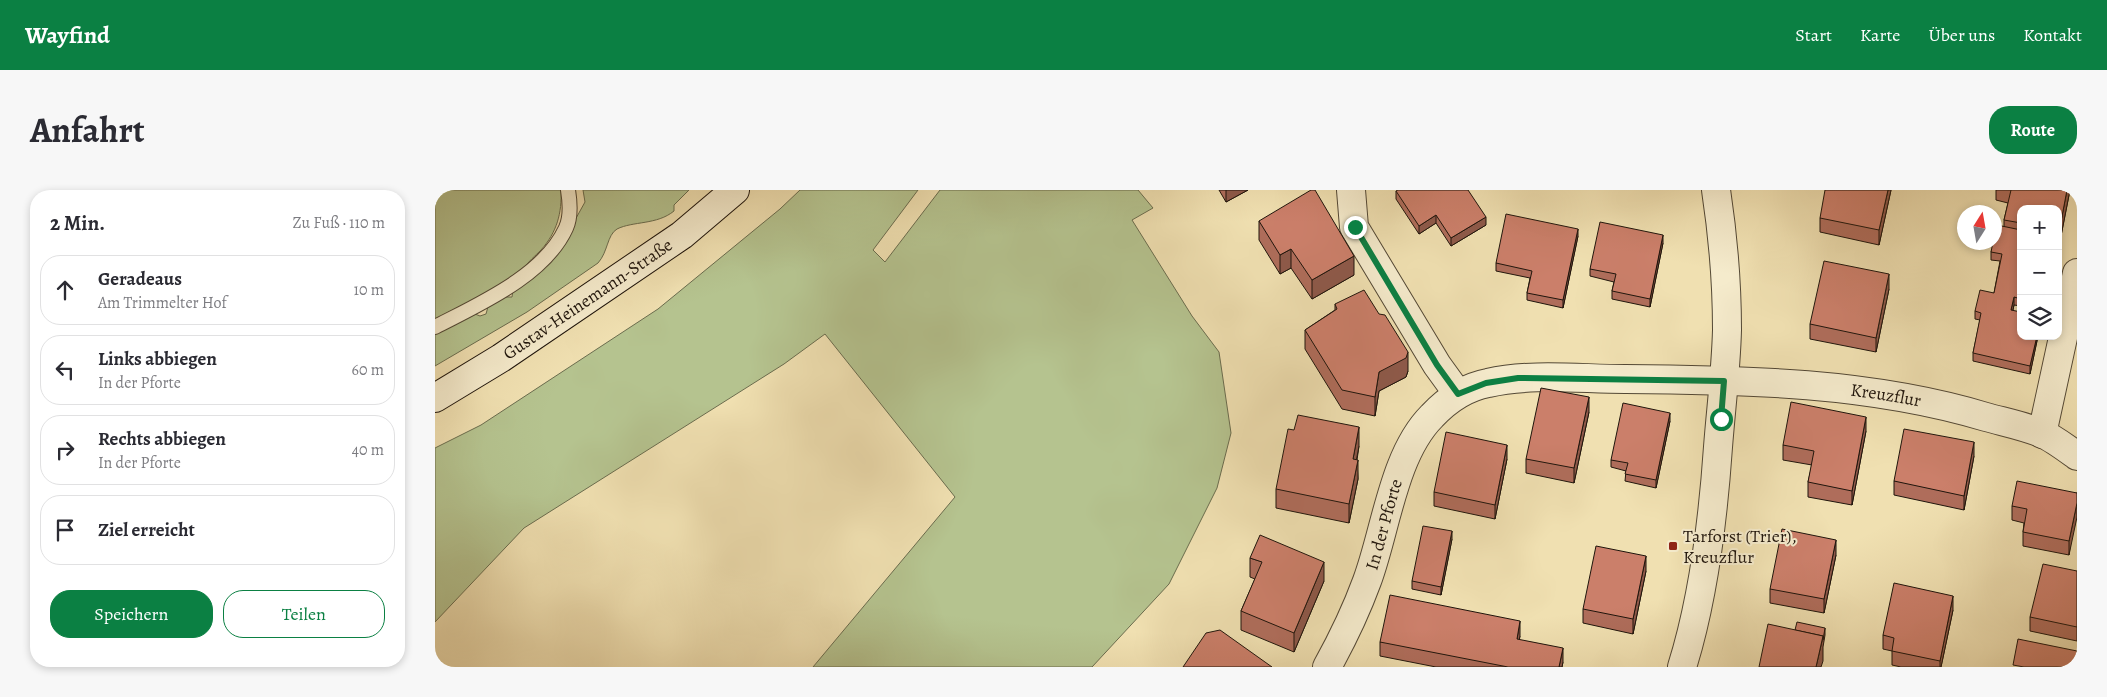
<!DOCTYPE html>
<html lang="de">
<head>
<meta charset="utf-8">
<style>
  :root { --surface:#fff; --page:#f7f7f7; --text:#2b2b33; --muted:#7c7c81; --line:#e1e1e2; --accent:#0b8043 }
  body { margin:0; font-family:Alegreya,serif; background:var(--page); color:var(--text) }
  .controls { position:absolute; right:15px; top:15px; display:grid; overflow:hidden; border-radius:10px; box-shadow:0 2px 8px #0003 }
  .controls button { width:45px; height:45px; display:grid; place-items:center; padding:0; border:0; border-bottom:1px solid var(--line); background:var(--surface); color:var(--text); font:25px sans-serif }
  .compass { position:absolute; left:1522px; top:15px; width:45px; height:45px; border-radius:50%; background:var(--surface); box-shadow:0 2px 8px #0003; rotate:11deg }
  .stop { position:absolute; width:15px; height:15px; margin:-11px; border:4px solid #0b8043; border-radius:50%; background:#fff }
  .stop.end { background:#0b8043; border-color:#fff; box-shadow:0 1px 5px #0008 }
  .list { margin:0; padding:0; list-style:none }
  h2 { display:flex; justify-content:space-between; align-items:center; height:65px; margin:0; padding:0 20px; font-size:21px }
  h2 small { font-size:16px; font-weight:400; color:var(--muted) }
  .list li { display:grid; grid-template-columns:32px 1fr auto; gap:15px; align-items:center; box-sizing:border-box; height:70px; margin:0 10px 10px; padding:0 10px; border:1px solid var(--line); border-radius:20px }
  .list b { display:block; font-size:19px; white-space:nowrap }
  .list p { margin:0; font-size:16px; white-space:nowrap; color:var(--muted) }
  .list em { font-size:16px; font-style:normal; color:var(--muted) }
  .actions { display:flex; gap:10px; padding:15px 20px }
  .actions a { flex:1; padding:11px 0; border:1px solid var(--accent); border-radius:20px; text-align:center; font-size:18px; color:var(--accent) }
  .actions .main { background:var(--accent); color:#fff }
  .icon { flex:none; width:28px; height:28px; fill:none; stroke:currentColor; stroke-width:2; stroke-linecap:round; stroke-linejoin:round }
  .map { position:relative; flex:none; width:1642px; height:477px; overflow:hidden; border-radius:20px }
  header { display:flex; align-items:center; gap:30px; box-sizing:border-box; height:70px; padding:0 25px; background:var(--accent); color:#fff }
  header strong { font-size:24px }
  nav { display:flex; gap:28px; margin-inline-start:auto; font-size:18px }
  .intro { display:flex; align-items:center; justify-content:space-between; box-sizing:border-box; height:120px; padding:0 30px }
  h1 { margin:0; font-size:35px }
  .button { padding:12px 22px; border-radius:20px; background:var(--accent); color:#fff; font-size:18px; font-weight:700 }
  main { display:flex; gap:30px; padding:0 30px }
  aside { flex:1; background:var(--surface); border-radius:20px; box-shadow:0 2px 8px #0003 }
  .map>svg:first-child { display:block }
  .green { fill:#b5c38f; stroke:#6a6c4e; fill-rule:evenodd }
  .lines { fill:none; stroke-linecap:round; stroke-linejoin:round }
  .service-casing { stroke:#534835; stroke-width:16 }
  .minor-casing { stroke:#534835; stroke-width:30 }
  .secondary-casing { stroke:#1f150c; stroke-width:30 }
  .service { stroke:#f5ebcc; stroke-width:14 }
  .minor { stroke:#f5ebcc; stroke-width:28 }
  .secondary { stroke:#f5ebcc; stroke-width:28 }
  .wall { fill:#af6d5b; stroke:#1f150c }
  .shaded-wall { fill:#8e594a; stroke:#1f150c }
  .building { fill:#cb7f6a; stroke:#1f150c }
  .route { stroke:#0b8043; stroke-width:6 }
  .poi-dot { fill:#8f2418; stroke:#f5ebcc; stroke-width:2 }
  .labels { text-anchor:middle; stroke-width:4; stroke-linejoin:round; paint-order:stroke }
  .street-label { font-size:18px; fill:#1f150c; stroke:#f5ebcc }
  .poi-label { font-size:18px; fill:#1f150c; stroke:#f5ebcc; text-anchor:start }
</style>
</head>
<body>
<header>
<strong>Wayfind</strong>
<nav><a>Start</a><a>Karte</a><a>Über uns</a><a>Kontakt</a></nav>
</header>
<div class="intro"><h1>Anfahrt</h1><a class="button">Route</a></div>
<main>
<aside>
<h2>2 Min.<small>Zu Fuß · 110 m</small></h2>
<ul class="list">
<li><svg class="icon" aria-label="ahead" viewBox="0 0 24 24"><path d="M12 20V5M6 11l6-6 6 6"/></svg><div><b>Geradeaus</b><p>Am Trimmelter Hof</p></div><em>10 m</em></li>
<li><svg class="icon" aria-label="left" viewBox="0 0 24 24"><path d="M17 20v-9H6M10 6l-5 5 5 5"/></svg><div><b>Links abbiegen</b><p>In der Pforte</p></div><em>60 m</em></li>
<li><svg class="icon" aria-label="right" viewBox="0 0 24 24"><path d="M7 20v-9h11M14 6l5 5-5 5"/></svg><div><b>Rechts abbiegen</b><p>In der Pforte</p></div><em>40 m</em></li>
<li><svg class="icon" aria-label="arrive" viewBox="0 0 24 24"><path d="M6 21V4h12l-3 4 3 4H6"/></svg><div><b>Ziel erreicht</b></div></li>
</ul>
<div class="actions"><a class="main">Speichern</a><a>Teilen</a></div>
</aside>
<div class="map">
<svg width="1642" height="477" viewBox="0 0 1642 477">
  <rect width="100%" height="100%" fill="#f0e0b1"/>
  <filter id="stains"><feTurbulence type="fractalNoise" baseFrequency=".004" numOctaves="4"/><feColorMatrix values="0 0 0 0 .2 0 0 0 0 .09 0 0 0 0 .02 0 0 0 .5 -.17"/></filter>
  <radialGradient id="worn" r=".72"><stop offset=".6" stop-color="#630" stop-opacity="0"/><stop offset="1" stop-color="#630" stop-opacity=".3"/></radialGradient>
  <g class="green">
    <path d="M 0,0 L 126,0 C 127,23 122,42 106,60 C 101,65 92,73 91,76 L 140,30 L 150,12 L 148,0 L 254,0 L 239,15 L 239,21 C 222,35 198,31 182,39 C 172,45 173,62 163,73 L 92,122 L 0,176 ZM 80,84 L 77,107 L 67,107 L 54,113 L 51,124 L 45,126 L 40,124 L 62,97 Z"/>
    <path d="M 365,0 L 483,0 L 438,60 L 450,72 L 505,0 L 703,0 L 718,18 L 697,30 L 757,126 L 784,162 L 796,243 L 782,298 L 734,394 L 657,477 L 378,477 L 520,307 L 390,144 L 349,174 L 89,338 L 0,432 L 0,258 L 46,235 L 223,119 L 345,19 Z"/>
  </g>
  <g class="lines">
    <defs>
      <path id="service" d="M 0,137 C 44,114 109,86 131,38 C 136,27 135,12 133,0"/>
      <g id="minor">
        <path d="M 916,0 L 919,37 L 1002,175 L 1023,204"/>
        <path d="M 1607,244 L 1642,83"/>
        <path id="s1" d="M 892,477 C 907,450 921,421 932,391 C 951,340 958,265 997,226 C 1012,210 1032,197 1053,193 C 1097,183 1145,189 1190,189 C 1311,190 1435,192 1551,227 C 1569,232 1589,236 1606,243 C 1618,248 1631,258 1642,266"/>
        <path d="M 1247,477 C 1269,407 1278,330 1283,257 C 1286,218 1291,179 1292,140 C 1292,93 1288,46 1281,0"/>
      </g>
      <g id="secondary">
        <path id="s2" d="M 0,208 L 66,168 L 247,45 L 300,0"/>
      </g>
    </defs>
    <use href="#service" class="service-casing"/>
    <use href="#minor" class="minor-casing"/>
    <use href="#secondary" class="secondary-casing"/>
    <use href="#service" class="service"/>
    <use href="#minor" class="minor"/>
    <use href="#secondary" class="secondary"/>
  </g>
  <g class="wall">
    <path d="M 784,0 L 813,0 L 791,12 Z"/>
    <path d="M 1456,0 L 1444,55 L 1385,42 L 1385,28 Z"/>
    <path d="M 1561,0 L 1635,0 L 1624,56 L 1623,19 L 1586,19 L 1586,116 L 1579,115 L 1578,120 L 1603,146 L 1595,184 L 1538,171 L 1538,163 L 1545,130 L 1540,129 L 1540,121 L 1559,103 L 1565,71 L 1556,70 L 1556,62 L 1569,36 L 1569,30 L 1573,13 L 1561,10 Z"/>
    <path d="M 961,1 L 1051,35 L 1016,56 L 1001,33 L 984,44 L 961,9 Z"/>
    <path d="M 824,31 L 919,85 L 877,109 L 856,78 L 845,84 L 824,50 Z"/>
    <path d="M 1143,46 L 1128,118 L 1092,110 L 1092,103 L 1095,88 L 1061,81 L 1061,73 Z"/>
    <path d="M 1228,53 L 1215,117 L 1177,109 L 1177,101 L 1179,92 L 1155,86 L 1155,79 Z"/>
    <path d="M 1454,99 L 1441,162 L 1375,149 L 1375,134 Z"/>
    <path d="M 900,114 L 973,181 L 971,187 L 944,201 L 940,226 L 907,219 L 870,159 L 870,140 L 900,120 Z"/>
    <path d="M 1154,222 L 1139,293 L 1091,283 L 1091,269 Z"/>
    <path d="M 1235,231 L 1221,298 L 1190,291 L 1191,281 L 1176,277 L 1176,270 Z"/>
    <path d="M 1431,241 L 1417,315 L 1373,307 L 1373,292 L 1377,275 L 1348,270 L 1348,255 Z"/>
    <path d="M 924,256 L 922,270 L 923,289 L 914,333 L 841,318 L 841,299 Z"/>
    <path d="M 1539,266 L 1529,320 L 1459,305 L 1459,291 Z"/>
    <path d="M 1072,269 L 1060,329 L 999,316 L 999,302 Z"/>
    <path d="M 1642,303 L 1634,365 L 1588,356 L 1588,342 L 1589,333 L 1577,330 L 1577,316 Z"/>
    <path d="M 1017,349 L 1006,405 L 977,399 L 977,391 Z"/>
    <path d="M 1401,365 L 1389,423 L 1335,413 L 1335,399 Z"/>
    <path d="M 815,368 L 889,391 L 859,462 L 806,440 L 806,421 L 820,389 L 815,387 Z"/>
    <path d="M 1211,381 L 1198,444 L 1148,433 L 1148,419 Z"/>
    <path d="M 1642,381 L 1642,451 L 1595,441 L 1595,427 Z"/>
    <path d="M 1518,420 L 1506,477 L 1466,477 L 1457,475 L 1457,461 L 1448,459 L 1448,445 Z"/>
    <path d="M 1085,446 L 1084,450 L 1128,472 L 1127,477 L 1001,477 L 945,466 L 945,452 Z"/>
  </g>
  <g class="shaded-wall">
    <path d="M 791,0 L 813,0 L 791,12 Z"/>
    <path d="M 1453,0 L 1456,0 L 1444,55 L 1444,40 Z"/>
    <path d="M 1632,0 L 1635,0 L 1624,56 L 1624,42 Z"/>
    <path d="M 1001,25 L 1001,33 L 984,44 L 984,36 Z"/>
    <path d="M 1051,27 L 1051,35 L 1016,56 L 1016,48 Z"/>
    <path d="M 1143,39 L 1143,46 L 1128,118 L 1128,110 Z"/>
    <path d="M 1228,45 L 1228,53 L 1215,117 L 1215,109 Z"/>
    <path d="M 856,59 L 856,78 L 845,84 L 845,65 Z"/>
    <path d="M 919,66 L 919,85 L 877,109 L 877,90 Z"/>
    <path d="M 1454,84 L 1454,99 L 1441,162 L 1441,148 Z"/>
    <path d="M 1579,107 L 1579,115 L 1576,128 L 1576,120 Z"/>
    <path d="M 1602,146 L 1603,146 L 1595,184 L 1595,176 Z"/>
    <path d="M 973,162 L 973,181 L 971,187 L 944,201 L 940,226 L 940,207 L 944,182 Z"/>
    <path d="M 1154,207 L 1154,222 L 1139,293 L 1139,278 Z"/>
    <path d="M 1235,223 L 1235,231 L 1221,298 L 1221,290 Z"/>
    <path d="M 1431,227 L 1431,241 L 1417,315 L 1417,301 Z"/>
    <path d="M 924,237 L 924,256 L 918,288 L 918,269 Z"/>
    <path d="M 1539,252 L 1539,266 L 1529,320 L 1529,306 Z"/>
    <path d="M 1072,255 L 1072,269 L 1060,329 L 1060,315 Z"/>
    <path d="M 923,270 L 923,289 L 914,333 L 914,314 Z"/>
    <path d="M 1642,313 L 1642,327 L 1634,365 L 1634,351 Z"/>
    <path d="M 1017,341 L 1017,349 L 1006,405 L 1006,397 Z"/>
    <path d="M 1401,350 L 1401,365 L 1389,423 L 1389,409 Z"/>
    <path d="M 1211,366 L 1211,381 L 1198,444 L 1198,429 Z"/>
    <path d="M 889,372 L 889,391 L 859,462 L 859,443 Z"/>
    <path d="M 1518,406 L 1518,420 L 1506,477 L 1505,477 L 1505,471 Z"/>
    <path d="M 1085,431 L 1085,446 L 1082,463 L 1082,449 Z"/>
    <path d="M 1390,438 L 1390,445 L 1388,457 L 1388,471 L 1386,477 L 1381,477 Z"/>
    <path d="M 1128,458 L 1128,472 L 1127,477 L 1124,477 Z"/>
  </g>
  <g class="building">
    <path d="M 876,0 L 880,0 L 919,66 L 877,90 L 856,59 L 845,65 L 824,31 Z"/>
    <path d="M 963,0 L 1033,0 L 1051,27 L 1016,48 L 1001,25 L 984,36 L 961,1 Z"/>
    <path d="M 1390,0 L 1453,0 L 1444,40 L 1385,28 Z"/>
    <path d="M 1576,0 L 1632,0 L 1624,42 L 1623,19 L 1586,19 L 1586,33 L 1569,30 Z"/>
    <path d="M 1071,24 L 1143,39 L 1128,110 L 1092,103 L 1097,81 L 1061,73 Z"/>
    <path d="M 1165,32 L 1228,45 L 1215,109 L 1177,101 L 1181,84 L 1155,79 Z"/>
    <path d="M 1562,35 L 1586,40 L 1586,109 L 1579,107 L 1576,120 L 1586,122 L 1586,146 L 1602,146 L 1595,176 L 1538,163 L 1546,123 L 1540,121 L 1545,100 L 1559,103 L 1567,64 L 1556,62 L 1558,52 L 1560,52 L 1560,47 Z"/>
    <path d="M 1389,71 L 1454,84 L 1441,148 L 1375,134 Z"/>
    <path d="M 929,100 L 944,124 L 950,125 L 973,162 L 971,168 L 944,182 L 940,207 L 907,200 L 870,140 L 902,119 L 900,114 Z"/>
    <path d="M 1106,198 L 1154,207 L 1139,278 L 1091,269 Z"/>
    <path d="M 1356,212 L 1431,227 L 1417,301 L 1373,292 L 1379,261 L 1348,255 Z"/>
    <path d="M 1188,213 L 1235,223 L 1221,290 L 1190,284 L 1193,273 L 1176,270 Z"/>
    <path d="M 863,225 L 924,237 L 918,269 L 923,270 L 914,314 L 841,299 L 853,239 L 859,240 Z"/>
    <path d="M 1469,239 L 1539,252 L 1529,306 L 1459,291 Z"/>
    <path d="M 1011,242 L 1072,255 L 1060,315 L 999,302 Z"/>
    <path d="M 1582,291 L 1642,303 L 1642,313 L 1634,351 L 1588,342 L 1592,319 L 1577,316 Z"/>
    <path d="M 988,336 L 1017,341 L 1006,397 L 977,391 Z"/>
    <path d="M 1347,339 L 1401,350 L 1389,409 L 1335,399 Z"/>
    <path d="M 825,345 L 889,372 L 859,443 L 806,421 L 827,372 L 815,368 Z"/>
    <path d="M 1161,356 L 1211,366 L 1198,429 L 1148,419 Z"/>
    <path d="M 1608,374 L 1642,381 L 1642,437 L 1595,427 Z"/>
    <path d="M 1459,393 L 1518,406 L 1505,471 L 1457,461 L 1459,448 L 1448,445 Z"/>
    <path d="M 955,405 L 1085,431 L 1082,449 L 1128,458 L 1124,477 L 1073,477 L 945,452 Z"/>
    <path d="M 1362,432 L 1390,438 L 1388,450 L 1388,446 L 1360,440 Z"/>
    <path d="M 1333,434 L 1388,446 L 1381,477 L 1324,477 Z"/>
    <path d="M 785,440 L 837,477 L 748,477 L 771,443 Z"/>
    <path d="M 1583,449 L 1642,461 L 1642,477 L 1589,477 L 1578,475 Z"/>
  </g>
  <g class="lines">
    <path class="route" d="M 920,37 L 1002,175 L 1023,204 L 1051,193 L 1083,188 L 1289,191 L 1286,229"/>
  </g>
  <rect class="poi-dot" x="1233" y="351" width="10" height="10" rx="2.5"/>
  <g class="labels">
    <g class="street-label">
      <text dy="6" stroke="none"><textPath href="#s2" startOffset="182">Gustav-Heinemann-Straße</textPath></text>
      <text dy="6" stroke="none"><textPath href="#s1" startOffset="739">Kreuzflur</textPath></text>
      <text dy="6" stroke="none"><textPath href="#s1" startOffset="154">In der Pforte</textPath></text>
    </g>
    <g class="poi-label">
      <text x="1248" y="352">Tarforst (Trier),<tspan x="1248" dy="21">Kreuzflur</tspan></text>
    </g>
  </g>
  <rect width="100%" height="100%" filter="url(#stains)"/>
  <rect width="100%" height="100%" fill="url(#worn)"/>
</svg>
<div class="controls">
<button>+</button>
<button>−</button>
<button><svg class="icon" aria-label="layers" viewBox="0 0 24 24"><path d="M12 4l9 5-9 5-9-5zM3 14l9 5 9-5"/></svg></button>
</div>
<svg class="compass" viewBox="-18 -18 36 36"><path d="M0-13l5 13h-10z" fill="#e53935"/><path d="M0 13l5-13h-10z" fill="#7c7c81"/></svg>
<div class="stop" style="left:1286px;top:229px"></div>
<div class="stop end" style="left:920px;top:37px"></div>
</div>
</main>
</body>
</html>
